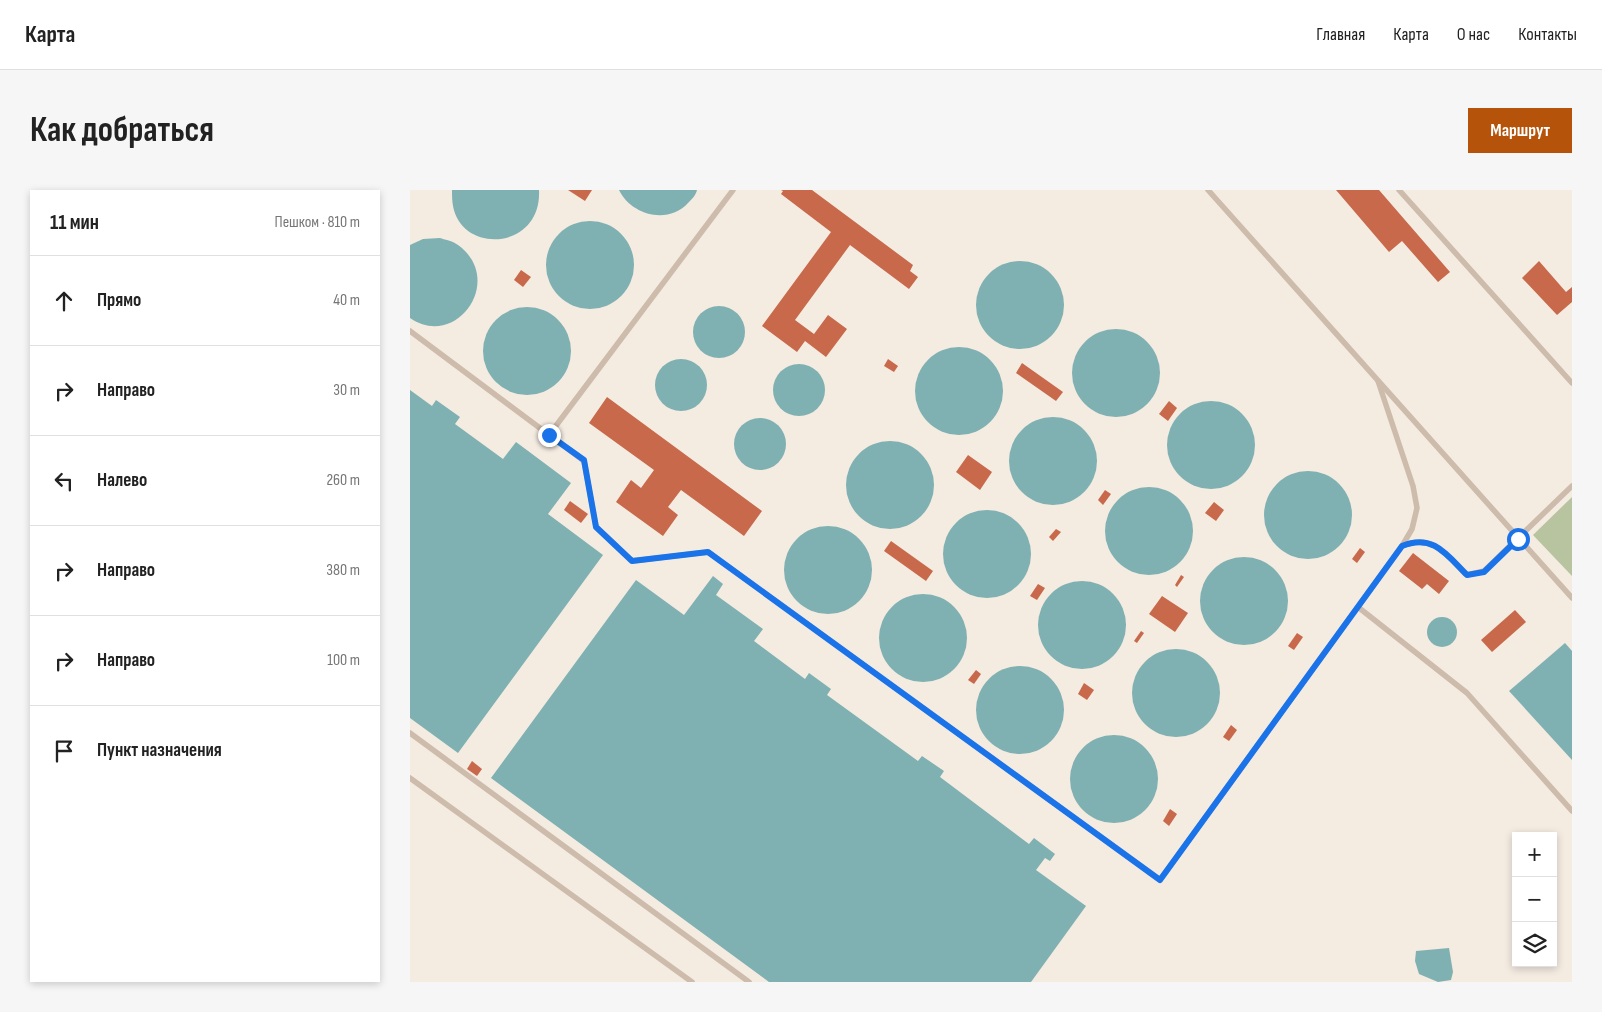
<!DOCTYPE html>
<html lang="ru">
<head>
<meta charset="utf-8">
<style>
  :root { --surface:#fff; --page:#f6f6f6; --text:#222; --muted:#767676; --line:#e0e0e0; --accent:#b45309 }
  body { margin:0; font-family:"Sofia Sans Condensed",sans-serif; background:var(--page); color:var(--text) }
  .controls { position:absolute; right:15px; bottom:15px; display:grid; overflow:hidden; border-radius:0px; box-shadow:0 2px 8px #0003 }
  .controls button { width:45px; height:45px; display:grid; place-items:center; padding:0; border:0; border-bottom:1px solid var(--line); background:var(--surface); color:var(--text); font:25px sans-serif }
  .stop { position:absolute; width:15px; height:15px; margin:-11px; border:4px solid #1a73e8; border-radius:50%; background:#fff }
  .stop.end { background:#1a73e8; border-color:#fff; box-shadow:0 1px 5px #0008 }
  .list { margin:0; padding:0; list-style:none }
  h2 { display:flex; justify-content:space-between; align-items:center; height:65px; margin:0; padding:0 20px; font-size:21px }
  h2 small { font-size:16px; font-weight:400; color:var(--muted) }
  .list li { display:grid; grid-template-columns:32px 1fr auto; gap:15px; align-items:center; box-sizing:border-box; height:90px; padding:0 20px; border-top:1px solid var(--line) }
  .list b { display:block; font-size:19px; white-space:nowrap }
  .list em { font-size:16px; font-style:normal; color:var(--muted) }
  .icon { flex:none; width:28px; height:28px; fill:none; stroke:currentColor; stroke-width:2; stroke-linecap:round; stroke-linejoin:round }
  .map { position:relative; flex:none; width:1162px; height:792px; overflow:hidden; border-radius:0px }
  header { display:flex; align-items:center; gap:30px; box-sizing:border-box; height:70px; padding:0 25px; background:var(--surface); border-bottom:1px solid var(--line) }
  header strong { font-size:24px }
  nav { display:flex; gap:28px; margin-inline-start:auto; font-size:18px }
  .intro { display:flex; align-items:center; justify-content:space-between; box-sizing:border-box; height:120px; padding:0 30px }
  h1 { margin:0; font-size:35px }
  .button { padding:12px 22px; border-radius:0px; background:var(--accent); color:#fff; font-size:18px; font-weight:700 }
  main { display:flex; gap:30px; padding:0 30px }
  aside { flex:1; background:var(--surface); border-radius:0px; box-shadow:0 2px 8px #0003 }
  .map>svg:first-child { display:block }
  .green { fill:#b8c4a0 }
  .water { fill:#7fb0b2 }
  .building { fill:#c8694b }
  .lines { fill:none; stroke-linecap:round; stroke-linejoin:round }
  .lane { stroke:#cdbbac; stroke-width:5.5 }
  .route { stroke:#1a73e8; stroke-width:6 }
</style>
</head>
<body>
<header>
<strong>Карта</strong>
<nav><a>Главная</a><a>Карта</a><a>О нас</a><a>Контакты</a></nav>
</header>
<div class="intro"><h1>Как добраться</h1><a class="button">Маршрут</a></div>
<main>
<aside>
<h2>11 мин<small>Пешком · 810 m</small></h2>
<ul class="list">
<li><svg class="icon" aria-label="ahead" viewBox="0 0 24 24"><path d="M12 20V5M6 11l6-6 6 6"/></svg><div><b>Прямо</b></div><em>40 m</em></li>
<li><svg class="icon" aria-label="right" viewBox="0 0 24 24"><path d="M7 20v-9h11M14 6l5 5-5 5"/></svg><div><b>Направо</b></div><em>30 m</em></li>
<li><svg class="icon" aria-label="left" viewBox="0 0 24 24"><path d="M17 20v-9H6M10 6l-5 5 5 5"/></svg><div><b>Налево</b></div><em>260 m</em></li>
<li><svg class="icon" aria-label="right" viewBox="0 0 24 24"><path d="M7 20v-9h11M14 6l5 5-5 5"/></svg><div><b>Направо</b></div><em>380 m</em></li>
<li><svg class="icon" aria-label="right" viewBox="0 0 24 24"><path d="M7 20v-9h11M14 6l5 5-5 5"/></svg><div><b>Направо</b></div><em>100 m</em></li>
<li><svg class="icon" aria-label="arrive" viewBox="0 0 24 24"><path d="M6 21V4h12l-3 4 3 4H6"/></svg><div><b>Пункт назначения</b></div></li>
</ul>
</aside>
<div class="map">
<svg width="1162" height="792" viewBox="0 0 1162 792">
  <rect width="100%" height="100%" fill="#f4ebe1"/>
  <path class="green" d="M 1162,307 L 1162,386 L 1123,345 Z"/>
  <g class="water">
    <path d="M 42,0 L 129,0 C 132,60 52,65 43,16 C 42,11 42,5 42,0 Z"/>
    <path d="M 209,0 L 287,0 C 286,5 282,9 278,13 C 258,35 221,25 209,0 Z"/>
    <circle cx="180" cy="75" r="44"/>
    <path d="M 30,48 C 36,50 43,51 48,55 C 96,90 46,160 0,128 L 0,55 L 13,49 Z"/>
    <circle cx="610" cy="115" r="44"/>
    <circle cx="309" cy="142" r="26"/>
    <circle cx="117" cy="161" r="44"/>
    <circle cx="706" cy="183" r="44"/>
    <circle cx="549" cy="201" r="44"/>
    <circle cx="271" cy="195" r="26"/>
    <circle cx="389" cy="200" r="26"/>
    <path d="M 0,200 L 22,216 L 26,210 L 50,227 L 45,234 L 93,269 L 106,252 L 161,293 L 138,324 L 193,365 L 48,563 L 0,528 Z"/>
    <circle cx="801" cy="255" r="44"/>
    <circle cx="643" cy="271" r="44"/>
    <circle cx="350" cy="254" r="26"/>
    <circle cx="480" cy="295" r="44"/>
    <circle cx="898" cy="325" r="44"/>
    <circle cx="739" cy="341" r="44"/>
    <circle cx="577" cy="364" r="44"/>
    <circle cx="418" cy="380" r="44"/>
    <circle cx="834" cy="411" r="44"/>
    <path d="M 303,386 L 313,394 L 306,405 L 353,439 L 344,451 L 395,489 L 399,483 L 421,499 L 417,505 L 508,571 L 512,566 L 534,581 L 530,587 L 619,654 L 624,648 L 645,664 L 640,671 L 635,668 L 626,680 L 676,716 L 621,792 L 359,792 L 81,588 L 226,390 L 274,425 Z"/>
    <circle cx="672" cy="435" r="44"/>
    <circle cx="513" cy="448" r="44"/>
    <circle cx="1032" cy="442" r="15"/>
    <path d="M 1155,453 L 1162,461 L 1162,570 L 1099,501 Z"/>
    <circle cx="766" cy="503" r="44"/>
    <circle cx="610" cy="520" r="44"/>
    <circle cx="704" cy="589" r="44"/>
    <path d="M 1039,758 L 1043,782 L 1041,790 L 1028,792 L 1009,784 L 1005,771 L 1006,761 Z"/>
  </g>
  <g class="building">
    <path d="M 158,0 L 182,0 L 175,11 Z"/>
    <path d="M 371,0 L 402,0 L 503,75 L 500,81 L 508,87 L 499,99 L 440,55 L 385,130 L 404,144 L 418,125 L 437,139 L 416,167 L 395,151 L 387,162 L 352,136 L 421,42 L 371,4 L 373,1 Z"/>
    <path d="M 926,0 L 969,0 L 1040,82 L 1028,92 L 992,51 L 979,62 Z"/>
    <path d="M 1129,71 L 1156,102 L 1162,97 L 1162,112 L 1147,125 L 1112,88 Z"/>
    <path d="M 111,80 L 121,87 L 113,97 L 104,90 Z"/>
    <path d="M 478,169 L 488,176 L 484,182 L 474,176 Z"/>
    <path d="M 612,173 L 653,202 L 646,211 L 606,183 Z"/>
    <path d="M 197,207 L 352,321 L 334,346 L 271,300 L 258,317 L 268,325 L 253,346 L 206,312 L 221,290 L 231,298 L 244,280 L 179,233 Z"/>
    <path d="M 759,211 L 767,218 L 758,231 L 749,224 Z"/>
    <path d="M 558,265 L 582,282 L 570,300 L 546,282 Z"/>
    <path d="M 695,300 L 701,304 L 693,315 L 688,310 Z"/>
    <path d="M 160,311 L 178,324 L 171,333 L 154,320 Z"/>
    <path d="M 804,312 L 814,320 L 806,331 L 795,323 Z"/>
    <path d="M 646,339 L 651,342 L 643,351 L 639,347 Z"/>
    <path d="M 481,351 L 523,381 L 516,391 L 474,361 Z"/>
    <path d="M 950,358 L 955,362 L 947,373 L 942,369 Z"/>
    <path d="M 1003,363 L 1039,391 L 1029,404 L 1017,394 L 1012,399 L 989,381 Z"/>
    <path d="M 771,385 L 774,387 L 767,397 L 765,395 Z"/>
    <path d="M 628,394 L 635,398 L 627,410 L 620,406 Z"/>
    <path d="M 752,406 L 778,423 L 765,442 L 739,424 Z"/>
    <path d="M 1105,420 L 1116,432 L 1082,462 L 1071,450 Z"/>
    <path d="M 731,441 L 734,443 L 727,453 L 724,451 Z"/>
    <path d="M 887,443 L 893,447 L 884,460 L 878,456 Z"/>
    <path d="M 566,480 L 571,484 L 564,494 L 558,490 Z"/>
    <path d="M 674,493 L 684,500 L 677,510 L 668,504 Z"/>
    <path d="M 821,535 L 827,540 L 819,551 L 813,547 Z"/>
    <path d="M 62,571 L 72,579 L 67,586 L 57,579 Z"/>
    <path d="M 760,619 L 767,624 L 759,636 L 753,631 Z"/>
  </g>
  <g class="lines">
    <g class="lane">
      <path d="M 798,0 L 1162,408"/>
      <path d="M 989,0 L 1162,193"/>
      <path d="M 0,141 L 174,271 L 186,337 L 222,371 L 298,362 L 750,690 L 992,356 L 1002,339 L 1007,318 L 1003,296 L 968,191"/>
      <path d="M 139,245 L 323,0"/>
      <path d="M 992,356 C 1023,343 1036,365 1057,385 L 1074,381 L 1162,296"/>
      <path d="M 948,417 L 1057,503 L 1162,621"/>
      <path d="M 0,543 L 339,792"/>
      <path d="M 0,588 L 282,792"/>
    </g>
  </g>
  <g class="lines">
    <path class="route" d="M 139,245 L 174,270 L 186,337 L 222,371 L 298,362 L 750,690 L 992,356 C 1023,343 1037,365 1057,385 L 1074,382 L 1108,349"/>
  </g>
</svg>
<div class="controls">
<button>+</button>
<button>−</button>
<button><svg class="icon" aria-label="layers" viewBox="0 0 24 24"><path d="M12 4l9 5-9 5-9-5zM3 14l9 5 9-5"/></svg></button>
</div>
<div class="stop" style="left:1108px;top:349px"></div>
<div class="stop end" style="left:139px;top:245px"></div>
</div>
</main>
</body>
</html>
